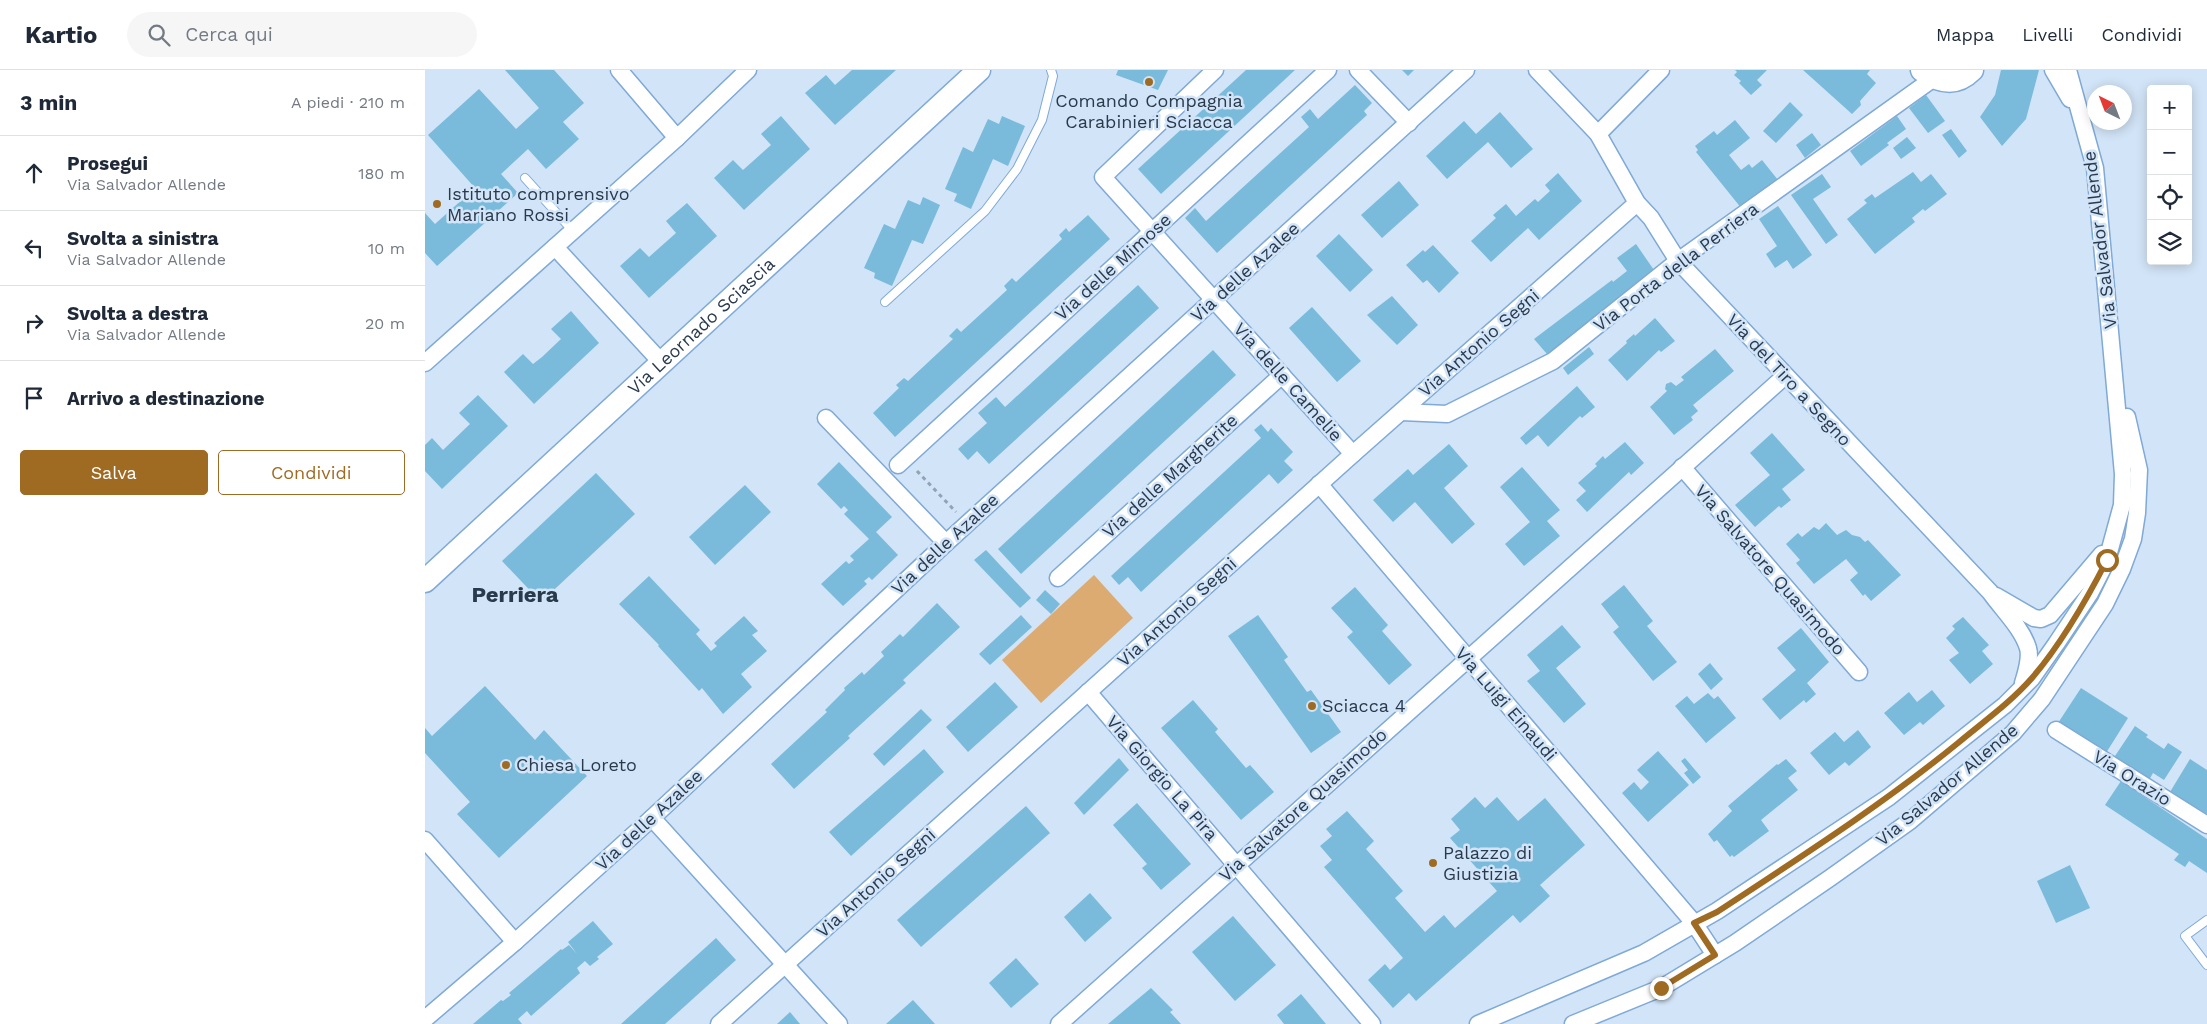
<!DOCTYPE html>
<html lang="it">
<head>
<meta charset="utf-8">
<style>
  :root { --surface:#fff; --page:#f6f6f7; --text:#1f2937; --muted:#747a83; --line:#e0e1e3; --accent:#9f6b22 }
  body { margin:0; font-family:"Work Sans",sans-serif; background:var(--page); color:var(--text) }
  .controls { position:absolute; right:15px; top:15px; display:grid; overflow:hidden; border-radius:5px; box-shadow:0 2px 12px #0003 }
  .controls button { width:45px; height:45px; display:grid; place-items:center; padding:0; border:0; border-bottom:1px solid var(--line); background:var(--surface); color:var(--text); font:25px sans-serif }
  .compass { position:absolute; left:1662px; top:15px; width:45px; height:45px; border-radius:50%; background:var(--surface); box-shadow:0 2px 12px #0003; rotate:318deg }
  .stop { position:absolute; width:15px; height:15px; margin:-11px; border:4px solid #9f6b22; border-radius:50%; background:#fff }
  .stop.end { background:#9f6b22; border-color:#fff; box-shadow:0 1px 5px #0008 }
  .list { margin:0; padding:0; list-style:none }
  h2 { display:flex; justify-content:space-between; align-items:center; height:65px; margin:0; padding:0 20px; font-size:21px }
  h2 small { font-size:16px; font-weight:400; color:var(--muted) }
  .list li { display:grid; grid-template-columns:32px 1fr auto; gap:15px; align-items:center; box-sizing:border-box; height:75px; padding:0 20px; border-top:1px solid var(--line) }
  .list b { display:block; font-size:19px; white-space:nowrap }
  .list p { margin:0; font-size:16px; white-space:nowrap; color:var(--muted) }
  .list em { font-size:16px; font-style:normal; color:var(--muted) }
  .actions { display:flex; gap:10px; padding:15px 20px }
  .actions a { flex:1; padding:11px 0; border:1px solid var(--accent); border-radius:5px; text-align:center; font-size:18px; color:var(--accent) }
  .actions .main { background:var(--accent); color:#fff }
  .icon { flex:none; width:28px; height:28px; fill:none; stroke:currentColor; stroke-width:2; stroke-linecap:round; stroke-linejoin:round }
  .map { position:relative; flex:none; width:1782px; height:954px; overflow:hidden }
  header { display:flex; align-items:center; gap:30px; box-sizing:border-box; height:70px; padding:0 25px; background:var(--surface); border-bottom:1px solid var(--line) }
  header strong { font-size:24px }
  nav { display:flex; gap:28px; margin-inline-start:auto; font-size:18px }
  .search { width:350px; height:45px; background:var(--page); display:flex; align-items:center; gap:12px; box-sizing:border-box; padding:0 18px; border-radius:28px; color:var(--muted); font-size:19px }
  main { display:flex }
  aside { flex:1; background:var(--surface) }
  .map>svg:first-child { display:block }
  .green { fill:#dbab72 }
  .building { fill:#7abbdb }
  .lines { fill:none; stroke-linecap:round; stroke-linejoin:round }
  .lane-casing { stroke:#7fa9d6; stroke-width:10 }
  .street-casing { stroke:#7fa9d6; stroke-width:19 }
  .secondary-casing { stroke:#7fa9d6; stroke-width:25 }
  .path { stroke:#92a3b6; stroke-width:3; stroke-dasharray:4 4; stroke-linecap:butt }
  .lane { stroke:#fff; stroke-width:8 }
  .street { stroke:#fff; stroke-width:16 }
  .secondary { stroke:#fff; stroke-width:22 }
  .route { stroke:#9f6b22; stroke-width:6 }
  .poi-dot { fill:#9f6b22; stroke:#d2e4f7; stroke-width:2 }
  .labels { text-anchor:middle; stroke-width:5; stroke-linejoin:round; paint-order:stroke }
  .poi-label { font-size:18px; fill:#293a4d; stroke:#d2e4f7; text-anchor:start }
  .street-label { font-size:18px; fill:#293a4d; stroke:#d2e4f7 }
  .district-label { font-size:22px; font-weight:bold; fill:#293a4d; stroke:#d2e4f7 }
</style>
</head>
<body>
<header>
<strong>Kartio</strong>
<div class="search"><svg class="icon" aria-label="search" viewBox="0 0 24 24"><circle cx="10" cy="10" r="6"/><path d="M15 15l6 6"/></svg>Cerca qui</div>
<nav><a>Mappa</a><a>Livelli</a><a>Condividi</a></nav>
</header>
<main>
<aside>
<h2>3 min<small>A piedi · 210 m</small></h2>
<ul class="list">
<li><svg class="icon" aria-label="ahead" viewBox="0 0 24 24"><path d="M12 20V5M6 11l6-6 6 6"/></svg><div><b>Prosegui</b><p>Via Salvador Allende</p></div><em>180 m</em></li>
<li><svg class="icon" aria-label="left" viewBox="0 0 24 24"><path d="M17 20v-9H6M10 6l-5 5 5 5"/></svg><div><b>Svolta a sinistra</b><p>Via Salvador Allende</p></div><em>10 m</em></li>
<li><svg class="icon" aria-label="right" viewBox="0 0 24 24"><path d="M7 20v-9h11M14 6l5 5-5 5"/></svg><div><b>Svolta a destra</b><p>Via Salvador Allende</p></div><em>20 m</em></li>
<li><svg class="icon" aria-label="arrive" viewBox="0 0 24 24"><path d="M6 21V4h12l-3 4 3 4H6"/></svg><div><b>Arrivo a destinazione</b></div></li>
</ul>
<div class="actions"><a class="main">Salva</a><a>Condividi</a></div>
</aside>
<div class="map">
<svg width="1782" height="954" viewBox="0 0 1782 954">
  <rect width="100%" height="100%" fill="#d2e4f7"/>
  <path class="green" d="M 669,505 L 708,548 L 616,633 L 577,590 Z"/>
  <g class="building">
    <path d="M 80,0 L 129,0 L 159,33 L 138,52 L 154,69 L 121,99 L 103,79 L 76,104 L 93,123 L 12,196 L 0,183 L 0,143 L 10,154 L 50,118 L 3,65 L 54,19 L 91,59 L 114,38 Z"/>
    <path d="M 427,0 L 471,0 L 410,55 L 380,23 L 401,5 L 410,15 Z"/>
    <path d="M 693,0 L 743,0 L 733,20 L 691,5 Z"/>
    <path d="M 821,0 L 870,0 L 736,124 L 713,99 Z"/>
    <path d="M 977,0 L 989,0 L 983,6 Z"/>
    <path d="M 1310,0 L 1342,0 L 1332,10 L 1337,15 L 1326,25 L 1314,13 L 1316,11 L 1309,5 L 1312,2 Z"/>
    <path d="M 1378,0 L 1445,0 L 1442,4 L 1451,13 L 1435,31 L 1436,35 L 1427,44 Z"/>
    <path d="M 1576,0 L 1614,0 L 1601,49 L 1577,76 L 1555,47 L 1570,25 Z"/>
    <path d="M 930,15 L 947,33 L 939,41 L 942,45 L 792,183 L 760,148 L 770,138 L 781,151 L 884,57 L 876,47 L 885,39 L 893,49 Z"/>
    <path d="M 1501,25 L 1520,51 L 1503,63 L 1484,38 Z"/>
    <path d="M 1365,32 L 1378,45 L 1351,73 L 1338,61 Z"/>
    <path d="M 1075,42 L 1108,79 L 1086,98 L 1063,72 L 1022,109 L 1001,86 L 1039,51 L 1051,64 Z"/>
    <path d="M 356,46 L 385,79 L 319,140 L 289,108 L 308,90 L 318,100 L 327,92 L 346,75 L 336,64 Z"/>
    <path d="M 577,46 L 600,56 L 583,96 L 568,89 L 546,139 L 529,131 L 532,124 L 520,119 L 538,77 L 548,82 L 563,49 L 574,54 Z"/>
    <path d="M 1472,46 L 1481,59 L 1462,73 L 1464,75 L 1436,96 L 1425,81 Z"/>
    <path d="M 1310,50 L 1325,68 L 1304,85 L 1316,100 L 1324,94 L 1327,98 L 1337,90 L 1353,110 L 1317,139 L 1271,82 L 1273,80 L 1270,76 L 1289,61 L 1292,65 Z"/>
    <path d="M 1526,59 L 1542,81 L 1534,88 L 1517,65 Z"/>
    <path d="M 1387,63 L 1396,75 L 1380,88 L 1371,75 Z"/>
    <path d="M 1482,67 L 1491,78 L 1476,89 L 1468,78 Z"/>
    <path d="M 1488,102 L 1496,112 L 1506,104 L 1522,124 L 1500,141 L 1498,139 L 1487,148 L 1490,152 L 1450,184 L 1422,149 L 1442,133 L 1439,130 L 1447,124 L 1450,128 Z"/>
    <path d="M 1133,103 L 1157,131 L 1114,170 L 1103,158 L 1066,192 L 1046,171 L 1071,148 L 1068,145 L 1081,134 L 1091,146 L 1110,129 L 1113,132 L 1125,121 L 1120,115 Z"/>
    <path d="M 1397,104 L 1406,117 L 1388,129 L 1413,165 L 1401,174 L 1366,125 Z"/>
    <path d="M 974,111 L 994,135 L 957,168 L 936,145 Z"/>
    <path d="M 498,127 L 515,135 L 498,174 L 487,170 L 467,216 L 449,208 L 450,203 L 439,198 L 459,154 L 470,159 L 483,130 L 495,135 Z"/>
    <path d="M 262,133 L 292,166 L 224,228 L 195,196 L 215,178 L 224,187 L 251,163 L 241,151 Z"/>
    <path d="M 1353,136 L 1387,185 L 1368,199 L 1362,190 L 1350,198 L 1341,184 L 1352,176 L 1334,149 Z"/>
    <path d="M 663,145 L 685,169 L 470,367 L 448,343 L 474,318 L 471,315 L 479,308 L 483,311 L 528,269 L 524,266 L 532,258 L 536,262 L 582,220 L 579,216 L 587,208 L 591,212 L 637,169 L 634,165 L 641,158 L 644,162 Z"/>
    <path d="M 914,164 L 948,200 L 925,222 L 891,186 Z"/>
    <path d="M 1211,174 L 1231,203 L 1122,284 L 1109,269 L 1187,210 L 1188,212 L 1202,201 L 1192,188 Z"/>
    <path d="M 1008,175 L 1034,203 L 1014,223 L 1002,210 L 998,213 L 981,195 L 998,180 L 1000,182 Z"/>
    <path d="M 713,215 L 734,238 L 564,394 L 552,381 L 543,390 L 533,379 L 562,353 L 553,343 L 571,327 L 580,337 Z"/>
    <path d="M 967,226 L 993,255 L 972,275 L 942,245 Z"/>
    <path d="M 887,237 L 936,291 L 912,312 L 864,258 Z"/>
    <path d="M 146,241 L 174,273 L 109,334 L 79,302 L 98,284 L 108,294 L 117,287 L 136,269 L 126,259 Z"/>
    <path d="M 1230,248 L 1250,271 L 1236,282 L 1234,280 L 1202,311 L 1183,290 L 1202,273 L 1201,271 L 1209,264 L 1210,266 Z"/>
    <path d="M 1164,277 L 1169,284 L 1143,305 L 1138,298 Z"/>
    <path d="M 1290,279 L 1309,301 L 1268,335 L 1273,341 L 1266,347 L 1268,350 L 1249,365 L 1225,337 L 1242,321 L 1240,319 L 1241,314 L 1246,312 L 1251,316 L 1259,310 L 1256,307 Z"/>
    <path d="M 788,280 L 811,305 L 596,504 L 573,479 Z"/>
    <path d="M 1152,316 L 1170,337 L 1157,348 L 1155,346 L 1123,377 L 1113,365 L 1101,375 L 1095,368 Z"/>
    <path d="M 53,325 L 83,356 L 17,419 L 0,401 L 0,375 L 7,368 L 18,380 L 45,354 L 34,343 Z"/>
    <path d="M 836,354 L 843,362 L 846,358 L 868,382 L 859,391 L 868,400 L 853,414 L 844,404 L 716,522 L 703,507 L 694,515 L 686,506 L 836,368 L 829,360 Z"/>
    <path d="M 1347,363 L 1380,400 L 1357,419 L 1366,430 L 1356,438 L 1354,436 L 1330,457 L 1310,435 L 1345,405 L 1325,383 Z"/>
    <path d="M 1200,372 L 1219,393 L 1206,405 L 1204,402 L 1162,442 L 1151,430 L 1161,421 L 1153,413 L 1172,396 L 1170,394 L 1178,386 L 1180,389 Z"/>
    <path d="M 1024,374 L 1043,396 L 1019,418 L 1050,454 L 1027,474 L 990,432 L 968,452 L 948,430 L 983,399 L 988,405 Z"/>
    <path d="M 414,392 L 467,447 L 451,462 L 473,485 L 447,510 L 444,507 L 439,511 L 442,514 L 418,536 L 396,514 L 421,491 L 424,494 L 429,490 L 425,486 L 444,469 L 419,444 L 423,440 L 419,436 L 416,439 L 392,414 Z"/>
    <path d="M 1097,397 L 1135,440 L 1122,451 L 1135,466 L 1099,496 L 1080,474 L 1105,452 L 1075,417 Z"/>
    <path d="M 171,403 L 210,444 L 116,532 L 77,491 Z"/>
    <path d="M 320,415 L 346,442 L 290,495 L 264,467 Z"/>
    <path d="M 1401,453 L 1412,465 L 1421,460 L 1427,465 L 1435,467 L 1440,472 L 1443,470 L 1476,505 L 1446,531 L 1440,524 L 1438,526 L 1425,510 L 1433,503 L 1421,489 L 1389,514 L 1371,493 L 1375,490 L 1361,474 L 1373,463 L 1377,467 L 1389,457 L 1394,460 Z"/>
    <path d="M 561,480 L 606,528 L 595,538 L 549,490 Z"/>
    <path d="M 224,506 L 275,560 L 271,564 L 286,581 L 292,576 L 289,573 L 319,546 L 333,561 L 327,565 L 342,581 L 316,604 L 327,617 L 298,644 L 277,618 L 274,621 L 233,576 L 234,575 L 194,534 Z"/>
    <path d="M 1199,515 L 1228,551 L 1222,556 L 1252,592 L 1228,611 L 1188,562 L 1194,557 L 1176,534 Z"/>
    <path d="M 930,517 L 963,555 L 957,561 L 987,595 L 964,615 L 922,567 L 928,562 L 906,538 Z"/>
    <path d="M 620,520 L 635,534 L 626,544 L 611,530 Z"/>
    <path d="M 512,533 L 535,557 L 478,610 L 481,613 L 423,666 L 425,668 L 369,719 L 346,694 L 402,642 L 400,640 L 420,620 L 419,618 L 437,602 L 439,605 L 459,586 L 456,582 L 475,564 L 478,567 Z"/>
    <path d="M 596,545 L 607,557 L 565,595 L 554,584 Z"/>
    <path d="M 833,545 L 863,587 L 859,590 L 872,608 L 882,622 L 886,620 L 916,662 L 886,683 L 803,566 Z"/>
    <path d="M 1538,547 L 1564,575 L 1557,581 L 1568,594 L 1545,614 L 1524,590 L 1534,583 L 1521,568 L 1530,559 L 1527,556 Z"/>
    <path d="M 1137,555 L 1156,577 L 1131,598 L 1161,634 L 1139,653 L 1102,611 L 1115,601 L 1102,585 Z"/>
    <path d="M 1376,558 L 1404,592 L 1382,613 L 1391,624 L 1381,633 L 1379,630 L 1355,650 L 1337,629 L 1371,600 L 1352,578 Z"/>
    <path d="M 1285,593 L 1298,609 L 1286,620 L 1273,604 Z"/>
    <path d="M 570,612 L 593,637 L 543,682 L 521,657 Z"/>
    <path d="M 60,616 L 110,670 L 119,660 L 162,706 L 74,788 L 32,744 L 45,732 L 0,683 L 0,658 L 7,666 Z"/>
    <path d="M 1656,618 L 1703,648 L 1681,683 L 1633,653 Z"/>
    <path d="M 1507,620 L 1520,636 L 1498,655 L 1495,652 L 1479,665 L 1459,643 L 1484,622 L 1492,632 Z"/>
    <path d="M 1283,623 L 1289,629 L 1293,626 L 1311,648 L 1281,673 L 1250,636 L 1262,626 L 1269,634 Z"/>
    <path d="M 768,630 L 793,659 L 790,662 L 821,698 L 825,695 L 849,722 L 816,750 L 736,658 Z"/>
    <path d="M 496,639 L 507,650 L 459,696 L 448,684 Z"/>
    <path d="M 1710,656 L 1723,665 L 1721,667 L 1739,679 L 1743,673 L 1757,682 L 1739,710 L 1728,703 L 1723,712 L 1688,689 Z"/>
    <path d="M 1433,660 L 1446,677 L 1424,696 L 1420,692 L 1404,705 L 1385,683 L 1410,662 L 1419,672 Z"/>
    <path d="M 499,679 L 519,702 L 426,786 L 404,762 Z"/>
    <path d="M 1233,681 L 1264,715 L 1223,752 L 1197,723 L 1209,712 L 1216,720 L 1224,712 L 1212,700 Z"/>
    <path d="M 694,688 L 704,700 L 659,745 L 649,733 Z"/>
    <path d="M 1260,688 L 1276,707 L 1268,714 L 1259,703 L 1263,700 L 1256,691 Z"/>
    <path d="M 1361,689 L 1372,701 L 1363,708 L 1373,720 L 1336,750 L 1344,761 L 1309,787 L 1307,785 L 1305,787 L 1292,770 L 1289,772 L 1283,764 L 1307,741 L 1303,736 L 1352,694 L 1353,695 Z"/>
    <path d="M 1765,689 L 1782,700 L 1782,744 L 1745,722 Z"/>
    <path d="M 1696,711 L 1782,769 L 1782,803 L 1764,791 L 1760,797 L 1749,790 L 1754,784 L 1680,735 Z"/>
    <path d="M 1050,727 L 1060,738 L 1072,727 L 1093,751 L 1120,728 L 1160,775 L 1115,815 L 1125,826 L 1095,853 L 1088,845 L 991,931 L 984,923 L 968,938 L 943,910 L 960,894 L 965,900 L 978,888 L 899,797 L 907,790 L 895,776 L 907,766 L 901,759 L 922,741 L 949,771 L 941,779 L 978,821 L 970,828 L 1000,862 L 1019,845 L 1030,858 L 1072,821 L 1025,768 L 1035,760 L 1026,749 Z"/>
    <path d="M 712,733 L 766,794 L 736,820 L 717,798 L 722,794 L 688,755 Z"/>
    <path d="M 601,736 L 625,763 L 496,877 L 472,850 Z"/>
    <path d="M 1645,795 L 1665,838 L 1631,853 L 1612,811 Z"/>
    <path d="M 665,823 L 687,848 L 660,872 L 639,847 Z"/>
    <path d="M 808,846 L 851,895 L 810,931 L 767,882 Z"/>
    <path d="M 168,851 L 188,874 L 172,887 L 174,889 L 165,896 L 160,891 L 152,898 L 155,903 L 106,946 L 102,941 L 93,949 L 97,954 L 48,954 L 76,930 L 78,931 L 86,925 L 84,923 L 136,879 L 137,880 L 144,875 L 152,884 L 143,872 Z"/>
    <path d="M 291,868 L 311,890 L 240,954 L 196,954 Z"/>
    <path d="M 591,888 L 614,914 L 586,938 L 564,913 Z"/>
    <path d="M 726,918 L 748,940 L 745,942 L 756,954 L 683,954 Z"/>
    <path d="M 876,924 L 901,954 L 859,954 L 852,945 Z"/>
    <path d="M 488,930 L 510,954 L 461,954 Z"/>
    <path d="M 365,942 L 375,954 L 352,954 Z"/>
  </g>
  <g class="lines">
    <defs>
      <g id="lane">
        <path d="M 100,108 L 148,161"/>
        <path d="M 460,232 L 560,141 L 592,99 L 617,50 L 628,6 L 626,0"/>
        <path d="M 1782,850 L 1760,866 L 1782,895"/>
      </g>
      <g id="street">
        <path d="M 194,0 L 252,68"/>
        <path d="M 790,0 L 678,107 L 928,384"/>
        <path d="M 933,0 L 984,53"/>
        <path d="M 1112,0 L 1173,64 L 1212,133 L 1226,148 L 1253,191 L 1565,522 C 1577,539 1597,558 1603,578 C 1606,589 1601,603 1598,613"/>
        <path d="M 1628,0 L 1645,29"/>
        <path d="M 1173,64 L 1236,0"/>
        <path d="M 130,177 L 237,293"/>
        <path d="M 0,293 L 252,68 L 323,0"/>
        <path d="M 976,342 L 1022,344 L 1128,291 L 1253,191 L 1509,8"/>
        <path d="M 401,348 L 521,473"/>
        <path d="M 473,395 L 903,0"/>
        <path d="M 1257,397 L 1434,602"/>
        <path d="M 894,414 L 1269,853 L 1290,885"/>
        <path d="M 633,508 L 857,305"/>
        <path d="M 1571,526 L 1609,548 L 1616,549 L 1625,545 L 1677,484"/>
        <path d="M 663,622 L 947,954"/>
        <path d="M 1631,660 L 1782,755"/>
        <path d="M 227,748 L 414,954"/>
        <path d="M 0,770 L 90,872"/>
        <path d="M 0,949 L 90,872 L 227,748 L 521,473 L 1041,0"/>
        <path d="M 294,954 L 928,384 L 1212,133"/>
        <path d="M 634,954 L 1360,306"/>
        <path d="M 1053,954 L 1219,883 L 1292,841 L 1464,727 L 1580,635 L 1607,608 L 1631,574 L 1665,523 L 1682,490 L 1697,435 L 1698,404 L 1670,98 L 1643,0"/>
        <path d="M 1148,954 L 1236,918 L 1310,873 L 1405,808 L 1485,751 L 1588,663 L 1617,629 L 1680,534 L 1697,499 L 1708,469 L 1712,443 L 1714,400 L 1702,347"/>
      </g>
      <g id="secondary">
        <path d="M 1497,0 C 1514,12 1531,16 1547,0"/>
        <path id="s1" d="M 0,511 L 554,0"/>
      </g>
    </defs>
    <use href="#lane" class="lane-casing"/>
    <use href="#street" class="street-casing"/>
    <use href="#secondary" class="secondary-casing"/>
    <path class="path" d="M 492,401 L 531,442"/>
    <use href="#lane" class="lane"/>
    <use href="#street" class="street"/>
    <use href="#secondary" class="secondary"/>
  </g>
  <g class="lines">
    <path class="route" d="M 1236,918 L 1290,885 L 1269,853 L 1292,842 C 1374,788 1457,735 1533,673 C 1558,652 1585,633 1607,608 C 1637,573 1661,531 1682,490"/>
  </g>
  <g class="poi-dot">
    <circle cx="724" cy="12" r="5"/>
    <circle cx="12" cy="134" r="5"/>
    <circle cx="887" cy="636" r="5"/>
    <circle cx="81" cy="695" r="5"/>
    <circle cx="1008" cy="793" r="5"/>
  </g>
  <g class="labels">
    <g class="poi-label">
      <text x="724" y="37" text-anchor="middle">Comando Compagnia<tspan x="724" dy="21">Carabinieri Sciacca</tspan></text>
      <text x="22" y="130">Istituto comprensivo<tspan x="22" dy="21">Mariano Rossi</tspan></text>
      <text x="897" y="642">Sciacca 4</text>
      <text x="91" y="701">Chiesa Loreto</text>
      <text x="1018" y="789">Palazzo di<tspan x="1018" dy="21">Giustizia</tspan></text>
    </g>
    <g class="street-label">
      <text transform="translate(1675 170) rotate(-97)" y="6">Via Salvador Allende</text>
      <text transform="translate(688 197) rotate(-42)" y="6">Via delle Mimose</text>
      <text transform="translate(1251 197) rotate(-37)" y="6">Via Porta della Perriera</text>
      <text transform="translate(820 202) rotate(-42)" y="6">Via delle Azalee</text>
      <text dy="6" stroke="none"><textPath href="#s1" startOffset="376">Via Leornado Sciascia</textPath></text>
      <text transform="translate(1054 273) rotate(-41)" y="6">Via Antonio Segni</text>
      <text transform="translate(1364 310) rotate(47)" y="6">Via del Tiro a Segno</text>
      <text transform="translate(863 312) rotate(48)" y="6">Via delle Camelie</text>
      <text transform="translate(745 406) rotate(-42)" y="6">Via delle Margherite</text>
      <text transform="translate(520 474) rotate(-43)" y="6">Via delle Azalee</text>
      <text transform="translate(1345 500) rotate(49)" y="6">Via Salvatore Quasimodo</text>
      <text transform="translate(752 542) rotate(-42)" y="6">Via Antonio Segni</text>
      <text transform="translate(1081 634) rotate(49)" y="6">Via Luigi Einaudi</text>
      <text transform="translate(737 708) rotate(49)" y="6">Via Giorgio La Pira</text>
      <text transform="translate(1707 708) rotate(32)" y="6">Via Orazio</text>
      <text transform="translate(1522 715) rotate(-40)" y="6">Via Salvador Allende</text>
      <text transform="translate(878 735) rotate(-42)" y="6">Via Salvatore Quasimodo</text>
      <text transform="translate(224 750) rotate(-43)" y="6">Via delle Azalee</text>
      <text transform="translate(451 813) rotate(-42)" y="6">Via Antonio Segni</text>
    </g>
    <g class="district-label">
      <text x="90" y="532">Perriera</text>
    </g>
  </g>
</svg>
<div class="controls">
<button>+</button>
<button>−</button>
<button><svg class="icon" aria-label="locate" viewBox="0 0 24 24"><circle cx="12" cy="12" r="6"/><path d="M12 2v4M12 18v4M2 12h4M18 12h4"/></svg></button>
<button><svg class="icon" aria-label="layers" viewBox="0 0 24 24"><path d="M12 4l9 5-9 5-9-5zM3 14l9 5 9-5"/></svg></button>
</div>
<svg class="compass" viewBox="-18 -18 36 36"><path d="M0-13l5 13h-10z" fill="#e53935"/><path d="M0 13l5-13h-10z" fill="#747a83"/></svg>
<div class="stop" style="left:1682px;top:490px"></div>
<div class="stop end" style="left:1236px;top:918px"></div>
</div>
</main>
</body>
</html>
